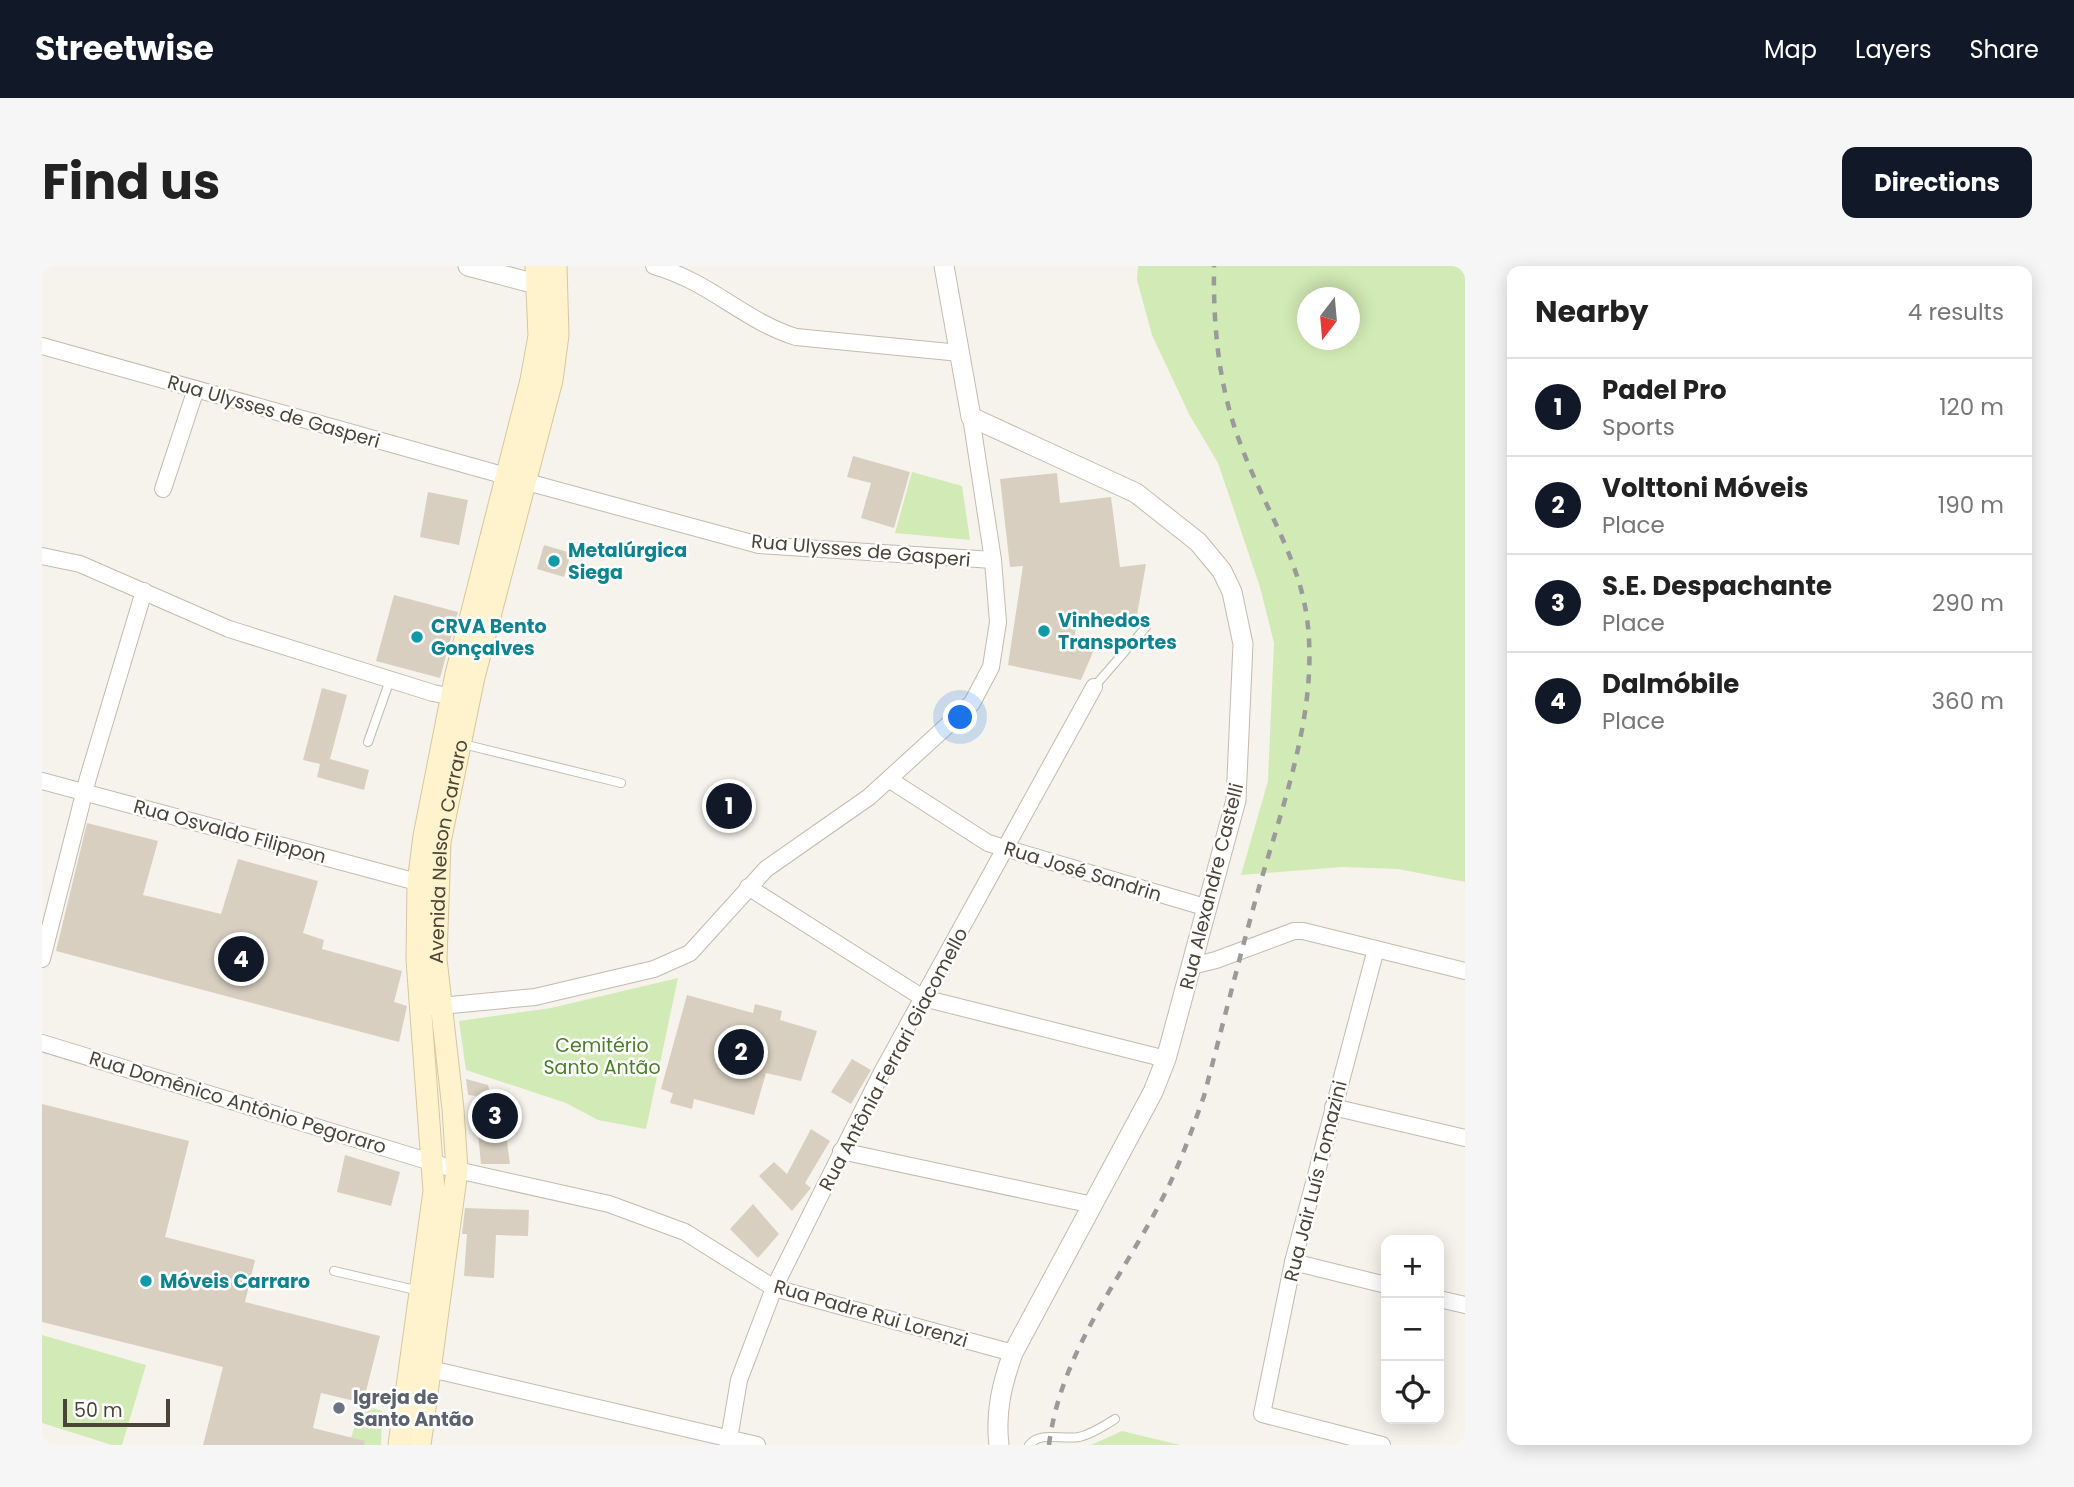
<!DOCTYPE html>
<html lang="en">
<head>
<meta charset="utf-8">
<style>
  :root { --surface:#fff; --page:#f6f6f6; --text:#222; --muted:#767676; --line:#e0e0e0; --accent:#111827 }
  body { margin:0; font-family:Poppins,sans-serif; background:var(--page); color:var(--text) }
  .controls { position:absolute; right:21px; bottom:21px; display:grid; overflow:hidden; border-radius:14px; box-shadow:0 4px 18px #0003 }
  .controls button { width:63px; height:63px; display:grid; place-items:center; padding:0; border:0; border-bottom:2px solid var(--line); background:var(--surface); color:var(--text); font:35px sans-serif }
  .compass { position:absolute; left:1255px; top:21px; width:63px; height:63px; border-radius:50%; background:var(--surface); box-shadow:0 4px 18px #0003; rotate:196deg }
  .scale { position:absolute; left:21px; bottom:18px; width:107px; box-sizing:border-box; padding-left:7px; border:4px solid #4b4439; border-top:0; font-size:19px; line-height:24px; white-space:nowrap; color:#4b4439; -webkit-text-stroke:5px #fff; paint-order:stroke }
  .you { position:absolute; left:919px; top:452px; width:24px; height:24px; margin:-18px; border:5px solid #fff; border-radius:50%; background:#1a73e8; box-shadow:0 0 0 10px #1a73e833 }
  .badge { display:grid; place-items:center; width:46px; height:46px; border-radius:50%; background:var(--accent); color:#fff; font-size:23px; font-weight:700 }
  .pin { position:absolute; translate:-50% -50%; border:4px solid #fff; box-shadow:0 2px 7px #0006 }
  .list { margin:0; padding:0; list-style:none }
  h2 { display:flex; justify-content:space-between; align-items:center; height:91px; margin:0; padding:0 28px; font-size:30px }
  h2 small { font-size:23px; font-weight:400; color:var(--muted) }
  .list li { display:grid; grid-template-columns:46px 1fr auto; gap:21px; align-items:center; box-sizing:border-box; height:98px; padding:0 28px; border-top:2px solid var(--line) }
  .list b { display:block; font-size:26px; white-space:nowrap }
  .list p { margin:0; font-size:23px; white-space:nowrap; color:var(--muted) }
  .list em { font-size:23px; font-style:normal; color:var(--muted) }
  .icon { flex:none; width:38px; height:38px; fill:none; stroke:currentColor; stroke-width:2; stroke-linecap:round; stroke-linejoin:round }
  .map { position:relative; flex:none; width:1423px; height:1179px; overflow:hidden; border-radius:14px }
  header { display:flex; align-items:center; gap:42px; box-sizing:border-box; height:98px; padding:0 35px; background:var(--accent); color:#fff }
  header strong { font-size:33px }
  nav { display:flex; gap:38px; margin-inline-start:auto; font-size:24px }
  .intro { display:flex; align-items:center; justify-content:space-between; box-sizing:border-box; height:168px; padding:0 42px }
  h1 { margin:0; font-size:49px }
  .button { padding:18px 32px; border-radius:14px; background:var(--accent); color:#fff; font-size:24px; font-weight:700 }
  main { display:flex; gap:42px; padding:0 42px }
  aside { flex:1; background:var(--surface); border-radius:14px; box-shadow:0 4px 18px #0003 }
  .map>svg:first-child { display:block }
  .green { fill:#d2eab5; fill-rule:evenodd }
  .building { fill:#d8cfc1 }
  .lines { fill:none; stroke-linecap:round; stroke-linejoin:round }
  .service-casing { stroke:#c2bbae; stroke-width:10 }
  .minor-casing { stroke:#c2bbae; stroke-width:18 }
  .tertiary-casing { stroke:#c2bbae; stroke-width:21 }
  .secondary-casing { stroke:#d6c79b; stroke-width:23 }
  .service { stroke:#fff; stroke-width:8 }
  .minor { stroke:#fff; stroke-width:16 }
  .tertiary { stroke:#fff; stroke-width:19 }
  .secondary { stroke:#fff3cd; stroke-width:21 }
  .rail { stroke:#9a9a9a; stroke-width:4.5; stroke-dasharray:9 9; stroke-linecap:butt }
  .culture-dot { fill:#0f9aa8; stroke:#fff; stroke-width:2.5 }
  .worship-dot { fill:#6b7280; stroke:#fff; stroke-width:2.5 }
  .labels { text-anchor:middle; stroke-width:5; stroke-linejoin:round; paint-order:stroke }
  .street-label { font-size:19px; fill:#4b4439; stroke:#fff }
  .culture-label { font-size:19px; font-weight:bold; fill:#0d838f; stroke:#fff; text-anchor:start }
  .park-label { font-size:19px; fill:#4a7f2a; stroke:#fff }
  .worship-label { font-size:19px; font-weight:bold; fill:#5b616d; stroke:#fff; text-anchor:start }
</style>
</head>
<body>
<header>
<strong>Streetwise</strong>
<nav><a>Map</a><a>Layers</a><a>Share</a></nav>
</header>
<div class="intro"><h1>Find us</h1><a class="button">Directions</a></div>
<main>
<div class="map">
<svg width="1423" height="1179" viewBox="0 0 1423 1179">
  <rect width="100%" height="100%" fill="#f6f3ec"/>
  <g class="green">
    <path d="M 1096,0 L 1423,0 L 1423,616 L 1356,603 L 1300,601 L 1199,609 L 1226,515 L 1232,377 L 1218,321 L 1176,197 L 1147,148 L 1110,69 L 1095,14 ZM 1266,32 L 1308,32 L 1308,74 L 1266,74 Z"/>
    <path d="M 870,206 L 920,220 L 928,274 L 853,267 Z"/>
    <path d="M 636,712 L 604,863 L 556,854 L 524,837 L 424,804 L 417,755 L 509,742 Z"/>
    <path d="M 0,1069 L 104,1099 L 80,1179 L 70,1179 L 0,1157 Z"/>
    <path d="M 319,1139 L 340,1145 L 339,1179 L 307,1179 Z"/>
    <path d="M 1080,1165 L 1138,1179 L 1049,1179 Z"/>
  </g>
  <g class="building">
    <path d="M 811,190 L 868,206 L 852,262 L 819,252 L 829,217 L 805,211 Z"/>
    <path d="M 1015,207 L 1018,237 L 1069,231 L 1078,301 L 1104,298 L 1094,355 L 1035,355 L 1032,375 L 1054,379 L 1039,414 L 966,399 L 981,300 L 968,301 L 958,213 Z"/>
    <path d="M 386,226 L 426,234 L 417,279 L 378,271 Z"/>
    <path d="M 502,279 L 529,287 L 522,311 L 495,303 Z"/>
    <path d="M 352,329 L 416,346 L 398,412 L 334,395 Z"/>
    <path d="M 280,422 L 305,429 L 288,493 L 327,504 L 322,524 L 275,511 L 278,498 L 261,494 Z"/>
    <path d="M 45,557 L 116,575 L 101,629 L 118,633 L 179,648 L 196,593 L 276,615 L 261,667 L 282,674 L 280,683 L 360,705 L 352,736 L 365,740 L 357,776 L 14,685 Z"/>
    <path d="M 645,729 L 711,747 L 713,738 L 740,745 L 738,754 L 775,765 L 759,815 L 724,807 L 712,849 L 652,833 L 650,843 L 628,837 L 631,827 L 619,823 Z"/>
    <path d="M 810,793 L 829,804 L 809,838 L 789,826 Z"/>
    <path d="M 424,813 L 446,819 L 450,834 L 456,835 L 456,839 L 471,842 L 468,862 L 463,861 L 468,898 L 439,898 L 435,856 L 437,845 L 432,844 L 434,830 L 426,829 Z"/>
    <path d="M 0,838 L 147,875 L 123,971 L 213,994 L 203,1036 L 338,1070 L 321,1137 L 279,1127 L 271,1162 L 323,1175 L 322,1179 L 161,1179 L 181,1101 L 0,1056 Z"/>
    <path d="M 769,863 L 788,875 L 763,917 L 769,922 L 750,945 L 717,910 L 732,896 L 745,908 Z"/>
    <path d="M 303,889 L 358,906 L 349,940 L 295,926 Z"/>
    <path d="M 711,938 L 737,968 L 716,992 L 688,963 Z"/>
    <path d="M 423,942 L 487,944 L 486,970 L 454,969 L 452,1012 L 422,1010 L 425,968 L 420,968 Z"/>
  </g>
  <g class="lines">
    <defs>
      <g id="service">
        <path d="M 1052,421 L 1104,361"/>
        <path d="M 326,476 L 348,414"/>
        <path d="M 421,478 L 579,517"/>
        <path d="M 292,1005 L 378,1025"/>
        <path d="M 987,1179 C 998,1165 1021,1174 1037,1171 C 1050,1168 1062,1160 1073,1153"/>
      </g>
      <g id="minor">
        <path d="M 612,0 C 669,16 702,55 754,71 L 918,87"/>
        <path d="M 0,80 L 464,210 L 470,220 L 485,216 L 717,279 L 951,294"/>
        <path d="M 121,223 L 154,123"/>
        <path d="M 0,290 L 38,298 L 187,363 L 391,427 L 421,433"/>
        <path d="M 848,514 L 946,577 L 1166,642"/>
        <path d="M 0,515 L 386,619"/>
        <path d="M 706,621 L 881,732 L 1124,793"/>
        <path d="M 1334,683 L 1251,996 L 1220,1148 L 1340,1179"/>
        <path d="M 0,693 L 46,512 L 102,325"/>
        <path d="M 1150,700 L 1174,694 L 1252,665 L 1261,665 L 1423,705"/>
        <path d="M 388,741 L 493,731 L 612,703 L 648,687 L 724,603 L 827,531 L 930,437 L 949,401 L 956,356 L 951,294 L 929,151"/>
        <path d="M 0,777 L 415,904 L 567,938 L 643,966 L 732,1022 L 971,1087"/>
        <path d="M 1291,841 L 1423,872"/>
        <path d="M 799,885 L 1051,939"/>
        <path d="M 1251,996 L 1344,1019"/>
        <path d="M 1397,1033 L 1423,1039"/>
        <path d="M 380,1101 L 715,1179"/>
        <path d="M 686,1179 L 697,1114 L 732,1022 L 840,806 L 1052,421"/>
      </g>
      <g id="tertiary">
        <path d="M 426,0 L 509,22"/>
        <path d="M 902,0 L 929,151 L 1094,227 L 1156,276 L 1180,305 L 1190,326 L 1201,378 L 1194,534 L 1124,793 L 1111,826 L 971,1087 C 960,1118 953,1146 957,1179"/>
      </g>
      <g id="secondary">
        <path d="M 357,1179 L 392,925 L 375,694 L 376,617 L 382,570 L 414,408 L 489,114 L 497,70 L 494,0"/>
        <path id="s1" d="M 378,1179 L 415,904 L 411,843 L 394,693 L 398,576 L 432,411 L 510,114 L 516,69 L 514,0"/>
      </g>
    </defs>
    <use href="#service" class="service-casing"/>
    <use href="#minor" class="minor-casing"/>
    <use href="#tertiary" class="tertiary-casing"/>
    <use href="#secondary" class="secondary-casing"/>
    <use href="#service" class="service"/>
    <use href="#minor" class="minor"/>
    <use href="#tertiary" class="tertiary"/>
    <use href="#secondary" class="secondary"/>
    <path class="rail" d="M 1007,1179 C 1018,1089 1076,1017 1117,939 C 1136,904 1149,867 1162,830 C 1180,762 1197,693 1216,625 C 1240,541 1275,449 1266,361 C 1260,296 1222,241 1200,182 C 1177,124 1171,62 1172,0"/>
  </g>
  <g class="culture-dot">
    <circle cx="512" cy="295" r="7"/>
    <circle cx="1002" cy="365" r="7"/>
    <circle cx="375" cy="371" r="7"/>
    <circle cx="104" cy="1015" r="7"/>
  </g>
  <circle class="worship-dot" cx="297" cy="1142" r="7"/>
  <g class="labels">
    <g class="street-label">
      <text transform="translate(232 145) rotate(16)" y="7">Rua Ulysses de Gasperi</text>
      <text transform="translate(819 284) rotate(5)" y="7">Rua Ulysses de Gasperi</text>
      <text transform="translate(188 565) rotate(15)" y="7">Rua Osvaldo Filippon</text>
      <text dy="7" stroke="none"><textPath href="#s1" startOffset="598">Avenida Nelson Carraro</textPath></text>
      <text transform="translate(1041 605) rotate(17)" y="7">Rua José Sandrin</text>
      <text transform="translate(1169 620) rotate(-76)" y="7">Rua Alexandre Castelli</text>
      <text transform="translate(851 793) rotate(-62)" y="7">Rua Antônia Ferrari Giacomello</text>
      <text transform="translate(196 836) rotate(17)" y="7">Rua Domênico Antônio Pegoraro</text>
      <text transform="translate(1273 915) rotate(-76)" y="7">Rua Jair Luís Tomazini</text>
      <text transform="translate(829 1047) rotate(16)" y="7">Rua Padre Rui Lorenzi</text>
    </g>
    <g class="culture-label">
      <text x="526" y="291">Metalúrgica<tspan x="526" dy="22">Siega</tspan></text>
      <text x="1016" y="361">Vinhedos<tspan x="1016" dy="22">Transportes</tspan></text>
      <text x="389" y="367">CRVA Bento<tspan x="389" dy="22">Gonçalves</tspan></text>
      <text x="118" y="1022">Móveis Carraro</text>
    </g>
    <g class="park-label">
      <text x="560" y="786">Cemitério<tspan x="560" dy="22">Santo Antão</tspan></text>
    </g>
    <g class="worship-label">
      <text x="311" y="1138">Igreja de<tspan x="311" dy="22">Santo Antão</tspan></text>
    </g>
  </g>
</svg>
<div class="controls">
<button>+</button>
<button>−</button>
<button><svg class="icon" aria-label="locate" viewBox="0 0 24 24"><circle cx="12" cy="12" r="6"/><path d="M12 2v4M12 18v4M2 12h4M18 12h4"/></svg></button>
</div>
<svg class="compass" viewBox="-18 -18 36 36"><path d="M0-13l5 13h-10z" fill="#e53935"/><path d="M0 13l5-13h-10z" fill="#767676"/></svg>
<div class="scale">50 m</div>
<div class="you"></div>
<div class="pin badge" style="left:687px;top:540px">1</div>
<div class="pin badge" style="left:699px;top:786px">2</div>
<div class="pin badge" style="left:453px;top:850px">3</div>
<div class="pin badge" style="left:199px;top:693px">4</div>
</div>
<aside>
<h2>Nearby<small>4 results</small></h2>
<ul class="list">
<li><span class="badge">1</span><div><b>Padel Pro</b><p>Sports</p></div><em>120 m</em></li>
<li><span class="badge">2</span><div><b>Volttoni Móveis</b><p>Place</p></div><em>190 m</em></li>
<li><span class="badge">3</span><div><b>S.E. Despachante</b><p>Place</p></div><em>290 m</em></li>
<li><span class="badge">4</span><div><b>Dalmóbile</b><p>Place</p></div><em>360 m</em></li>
</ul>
</aside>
</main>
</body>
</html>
